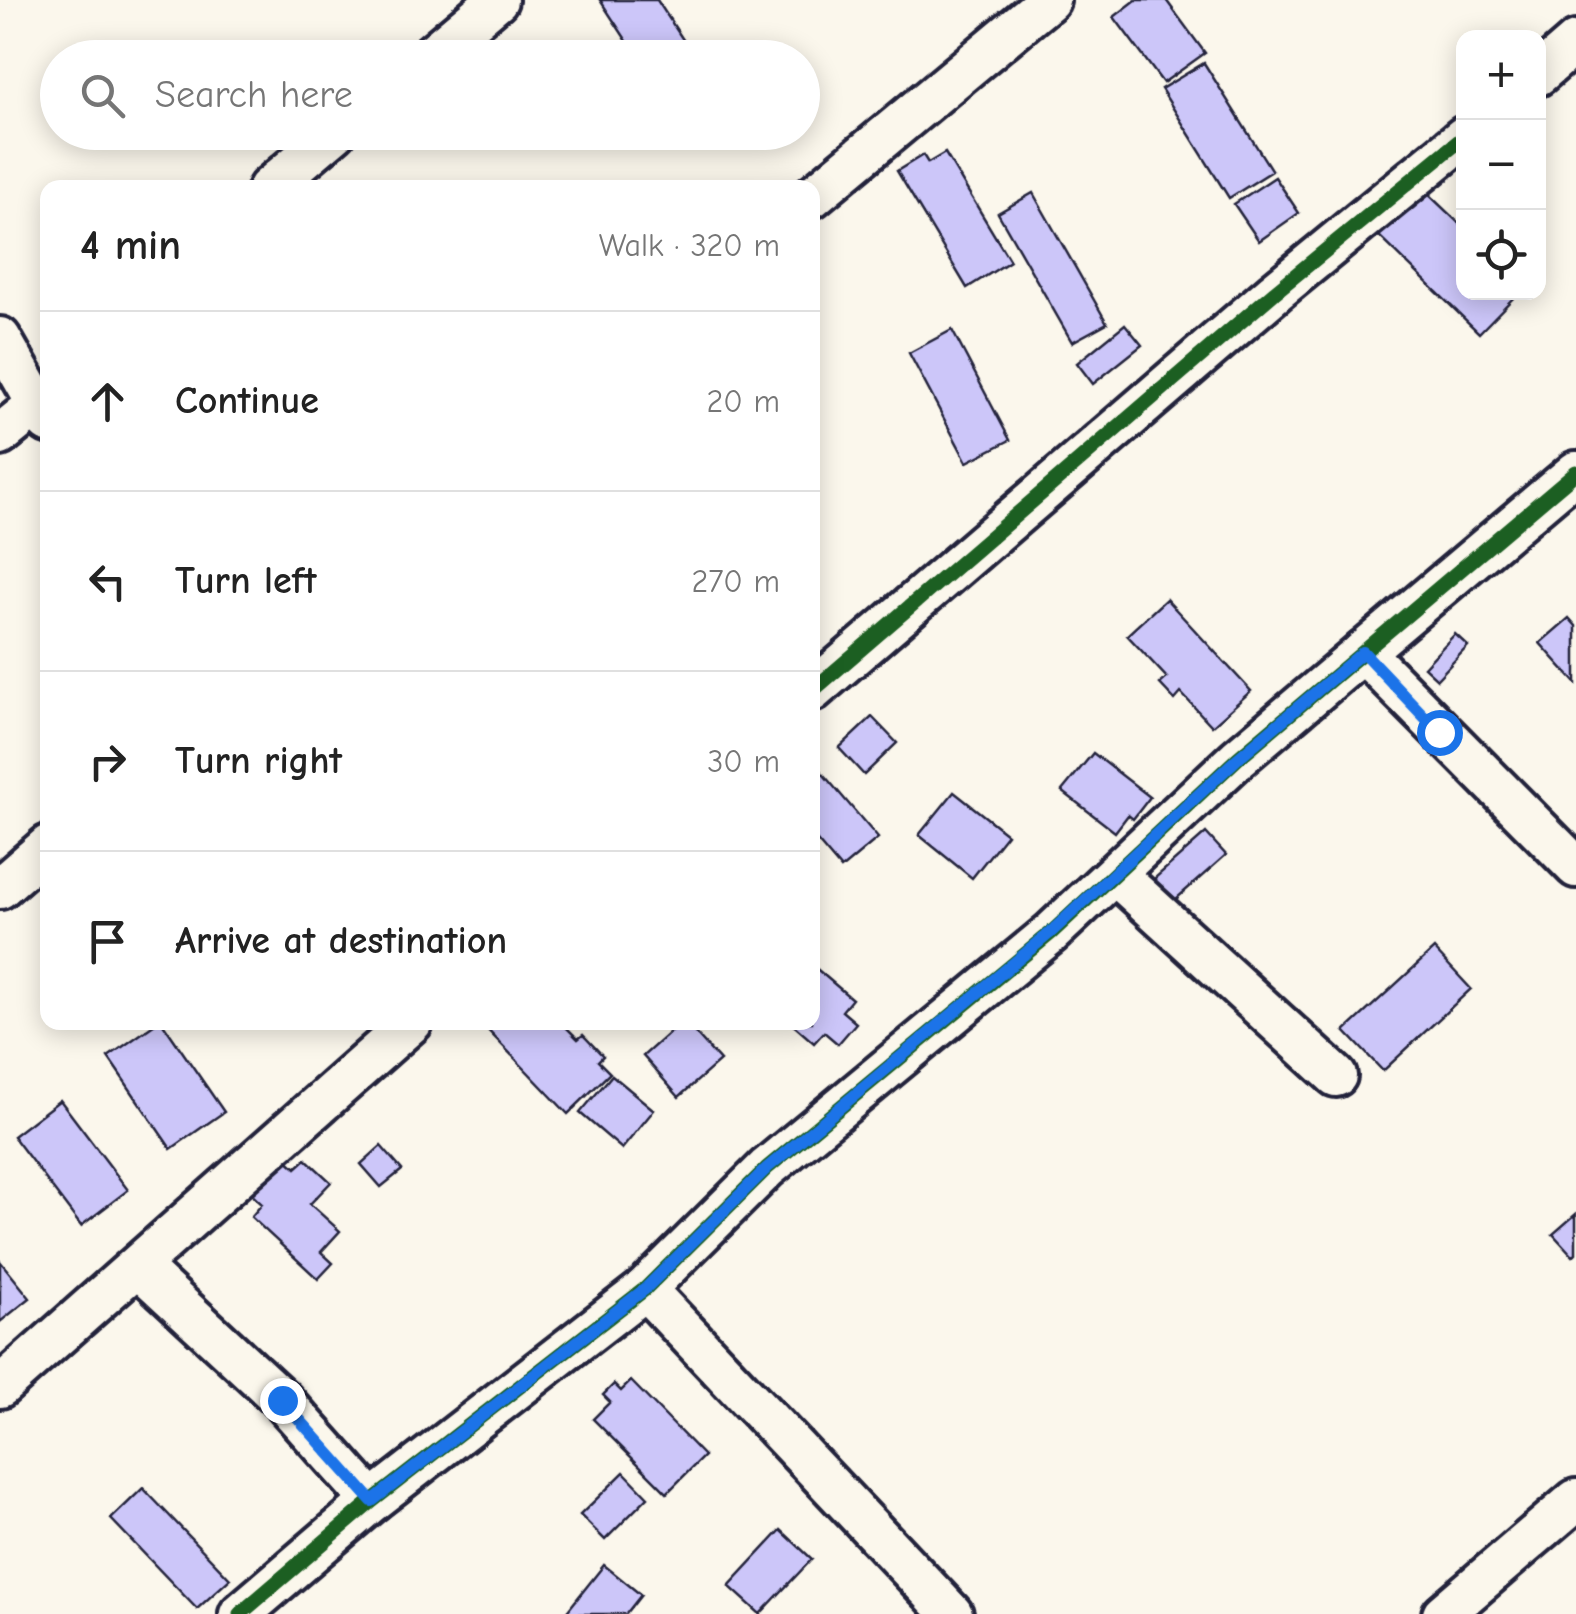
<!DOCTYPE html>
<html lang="en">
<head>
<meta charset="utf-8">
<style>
  :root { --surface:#fff; --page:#f2f2f2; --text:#222; --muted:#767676; --line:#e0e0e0 }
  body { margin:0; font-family:"Comic Neue",sans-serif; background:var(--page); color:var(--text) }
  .controls { position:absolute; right:30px; top:30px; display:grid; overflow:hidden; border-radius:20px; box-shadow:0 5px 25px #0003 }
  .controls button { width:90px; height:90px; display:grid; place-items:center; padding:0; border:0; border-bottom:2px solid var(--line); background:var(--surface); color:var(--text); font:50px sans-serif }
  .stop { position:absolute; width:30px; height:30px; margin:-22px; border:8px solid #1a73e8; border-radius:50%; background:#fff }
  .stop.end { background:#1a73e8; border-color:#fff; box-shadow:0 2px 10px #0008 }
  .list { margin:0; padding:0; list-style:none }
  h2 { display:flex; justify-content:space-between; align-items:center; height:130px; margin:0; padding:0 40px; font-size:42px }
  h2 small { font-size:32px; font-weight:400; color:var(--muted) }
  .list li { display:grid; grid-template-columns:65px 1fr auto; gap:30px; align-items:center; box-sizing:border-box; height:180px; padding:0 40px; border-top:2px solid var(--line) }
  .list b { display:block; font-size:38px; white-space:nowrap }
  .list em { font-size:32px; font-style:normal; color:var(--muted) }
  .icon { flex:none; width:55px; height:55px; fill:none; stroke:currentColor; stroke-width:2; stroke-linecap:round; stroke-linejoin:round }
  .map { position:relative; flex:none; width:1576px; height:1614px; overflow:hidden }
  .search { position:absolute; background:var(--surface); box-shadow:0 5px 25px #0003; left:40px; top:40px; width:780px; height:110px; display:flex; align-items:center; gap:25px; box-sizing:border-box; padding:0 35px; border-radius:55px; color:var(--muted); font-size:38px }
  .panel { position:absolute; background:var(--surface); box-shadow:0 5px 25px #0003; left:40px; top:180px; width:780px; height:850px; border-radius:20px }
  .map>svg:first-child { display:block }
  .building { fill:#ccc6f9; stroke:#22223b; stroke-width:2.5 }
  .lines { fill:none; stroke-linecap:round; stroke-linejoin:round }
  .minor-casing { stroke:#22223b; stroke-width:48 }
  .minor { stroke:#fbf7ec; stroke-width:40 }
  .cycleway-casing { stroke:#fbf7ec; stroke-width:21 }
  .cycleway { stroke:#1b5e20; stroke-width:15 }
  .route { stroke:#1a73e8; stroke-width:12 }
</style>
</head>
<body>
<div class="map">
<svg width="1576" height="1614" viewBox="0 0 1576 1614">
  <rect width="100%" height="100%" fill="#fbf7ec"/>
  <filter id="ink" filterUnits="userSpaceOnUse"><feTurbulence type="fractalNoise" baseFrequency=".01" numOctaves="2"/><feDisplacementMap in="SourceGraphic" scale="20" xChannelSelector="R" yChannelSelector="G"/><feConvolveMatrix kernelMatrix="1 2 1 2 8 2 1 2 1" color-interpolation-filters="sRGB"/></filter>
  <g filter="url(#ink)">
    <g class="building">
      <path d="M 600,0 L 657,0 L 695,58 L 638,58 Z"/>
      <path d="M 1136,0 L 1166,0 L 1205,53 L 1163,83 L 1114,17 Z"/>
      <path d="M 1204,63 L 1272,171 L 1229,198 L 1161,89 Z"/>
      <path d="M 945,153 L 1010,261 L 967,288 L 897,171 L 923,155 L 928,163 Z"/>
      <path d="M 1275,177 L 1299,213 L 1259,241 L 1234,204 Z"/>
      <path d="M 1423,189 L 1464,228 L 1464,292 L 1519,292 L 1479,333 L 1378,235 Z"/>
      <path d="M 1033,193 L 1107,323 L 1072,342 L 998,213 Z"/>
      <path d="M 1125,324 L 1142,345 L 1093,384 L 1077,363 Z"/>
      <path d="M 952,330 L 1010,440 L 967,462 L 909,353 Z"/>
      <path d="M 1166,599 L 1251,691 L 1212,726 L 1181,693 L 1175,700 L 1160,684 L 1167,678 L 1127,635 Z"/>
      <path d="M 1569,618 L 1576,626 L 1576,683 L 1540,643 Z"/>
      <path d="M 1455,634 L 1468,646 L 1437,679 L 1424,667 Z"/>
      <path d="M 872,717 L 897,743 L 864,775 L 839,748 Z"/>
      <path d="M 1093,753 L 1150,797 L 1133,819 L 1128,815 L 1115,832 L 1062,791 Z"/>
      <path d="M 812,761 L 878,838 L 841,869 L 812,835 Z"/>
      <path d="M 954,792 L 1007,834 L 972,878 L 919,835 Z"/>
      <path d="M 1206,833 L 1226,855 L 1167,907 L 1147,885 Z"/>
      <path d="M 1434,949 L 1471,989 L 1383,1071 L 1345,1031 Z"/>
      <path d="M 812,965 L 852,999 L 842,1011 L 856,1023 L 838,1044 L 824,1032 L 814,1043 L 790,1022 L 812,1022 Z"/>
      <path d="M 158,1022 L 162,1022 L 224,1112 L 171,1149 L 108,1057 Z"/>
      <path d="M 480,1022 L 561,1022 L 578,1039 L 583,1035 L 603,1056 L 598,1061 L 610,1073 L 568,1114 Z"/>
      <path d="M 681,1022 L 685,1022 L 720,1061 L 679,1097 L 643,1056 Z"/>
      <path d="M 612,1075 L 654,1110 L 622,1149 L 580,1113 Z"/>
      <path d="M 60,1100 L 128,1190 L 81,1226 L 13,1136 Z"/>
      <path d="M 381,1146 L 402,1170 L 381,1187 L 361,1164 Z"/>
      <path d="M 282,1155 L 296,1168 L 306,1159 L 331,1182 L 310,1204 L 340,1231 L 321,1252 L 333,1263 L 318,1279 L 251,1217 L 262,1204 L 248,1191 Z"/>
      <path d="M 1576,1214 L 1576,1253 L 1573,1256 L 1553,1234 Z"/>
      <path d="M 0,1261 L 30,1298 L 0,1322 Z"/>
      <path d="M 631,1381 L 704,1456 L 667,1493 L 593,1419 L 610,1402 L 603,1395 L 614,1384 L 621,1391 Z"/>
      <path d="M 624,1472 L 648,1497 L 605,1540 L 580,1515 Z"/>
      <path d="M 143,1488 L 230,1579 L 197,1609 L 111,1519 Z"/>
      <path d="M 781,1530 L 812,1559 L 760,1614 L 729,1586 Z"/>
      <path d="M 604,1565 L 641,1595 L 626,1614 L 565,1614 Z"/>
    </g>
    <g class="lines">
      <defs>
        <g id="minor">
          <path d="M 428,58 L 497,0"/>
          <path d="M 1538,75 L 1576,42"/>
          <path d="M 269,188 L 335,132"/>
          <path d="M 812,197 L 1049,0"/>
          <path d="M 0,338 L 48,422"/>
          <path d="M 0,435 L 48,396"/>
          <path d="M 1363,652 L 1576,867"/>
          <path d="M 812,691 L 1275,292 L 1464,137"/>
          <path d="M 1116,875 L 1336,1076"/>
          <path d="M 0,888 L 48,846"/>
          <path d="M 138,1266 L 282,1400 L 372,1501"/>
          <path d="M 645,1289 L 952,1614"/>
          <path d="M 0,1387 L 412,1022"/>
          <path d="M 240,1614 L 372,1501 L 645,1289 L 767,1168 L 1051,933 L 1238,758 L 1576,472"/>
          <path d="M 1443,1614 L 1576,1500"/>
        </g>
      </defs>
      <use href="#minor" class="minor-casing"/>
      <use href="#minor" class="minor"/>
      <defs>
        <g id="cycleway">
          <path d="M 812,691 L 1275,292 L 1464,137"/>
          <path d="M 240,1614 L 372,1501 L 645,1289 L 767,1168 L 1051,933 L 1238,758 L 1576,472"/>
        </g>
      </defs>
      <use href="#cycleway" class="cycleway-casing"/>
      <use href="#cycleway" class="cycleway"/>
    </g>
  </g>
  <g class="lines" filter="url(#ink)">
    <path class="route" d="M 282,1400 L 372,1501 L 645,1289 L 767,1168 L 1050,933 L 1238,758 L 1363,652 L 1439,732"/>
  </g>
</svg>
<div class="controls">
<button>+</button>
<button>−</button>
<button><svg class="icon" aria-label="locate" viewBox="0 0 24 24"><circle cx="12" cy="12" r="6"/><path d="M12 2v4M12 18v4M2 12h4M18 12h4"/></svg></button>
</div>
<div class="stop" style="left:1439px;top:732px"></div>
<div class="stop end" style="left:282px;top:1400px"></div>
<div class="search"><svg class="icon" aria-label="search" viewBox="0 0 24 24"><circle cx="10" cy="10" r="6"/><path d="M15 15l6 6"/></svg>Search here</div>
<section class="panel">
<h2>4 min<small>Walk · 320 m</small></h2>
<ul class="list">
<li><svg class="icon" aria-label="ahead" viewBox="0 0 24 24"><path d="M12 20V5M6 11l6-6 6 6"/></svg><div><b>Continue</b></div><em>20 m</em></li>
<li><svg class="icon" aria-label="left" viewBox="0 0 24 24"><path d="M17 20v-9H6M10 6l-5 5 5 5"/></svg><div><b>Turn left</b></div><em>270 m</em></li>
<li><svg class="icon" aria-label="right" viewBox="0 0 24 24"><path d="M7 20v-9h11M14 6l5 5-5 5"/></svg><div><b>Turn right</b></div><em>30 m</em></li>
<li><svg class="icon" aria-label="arrive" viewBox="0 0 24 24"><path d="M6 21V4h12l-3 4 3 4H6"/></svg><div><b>Arrive at destination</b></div></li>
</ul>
</section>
</div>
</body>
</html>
